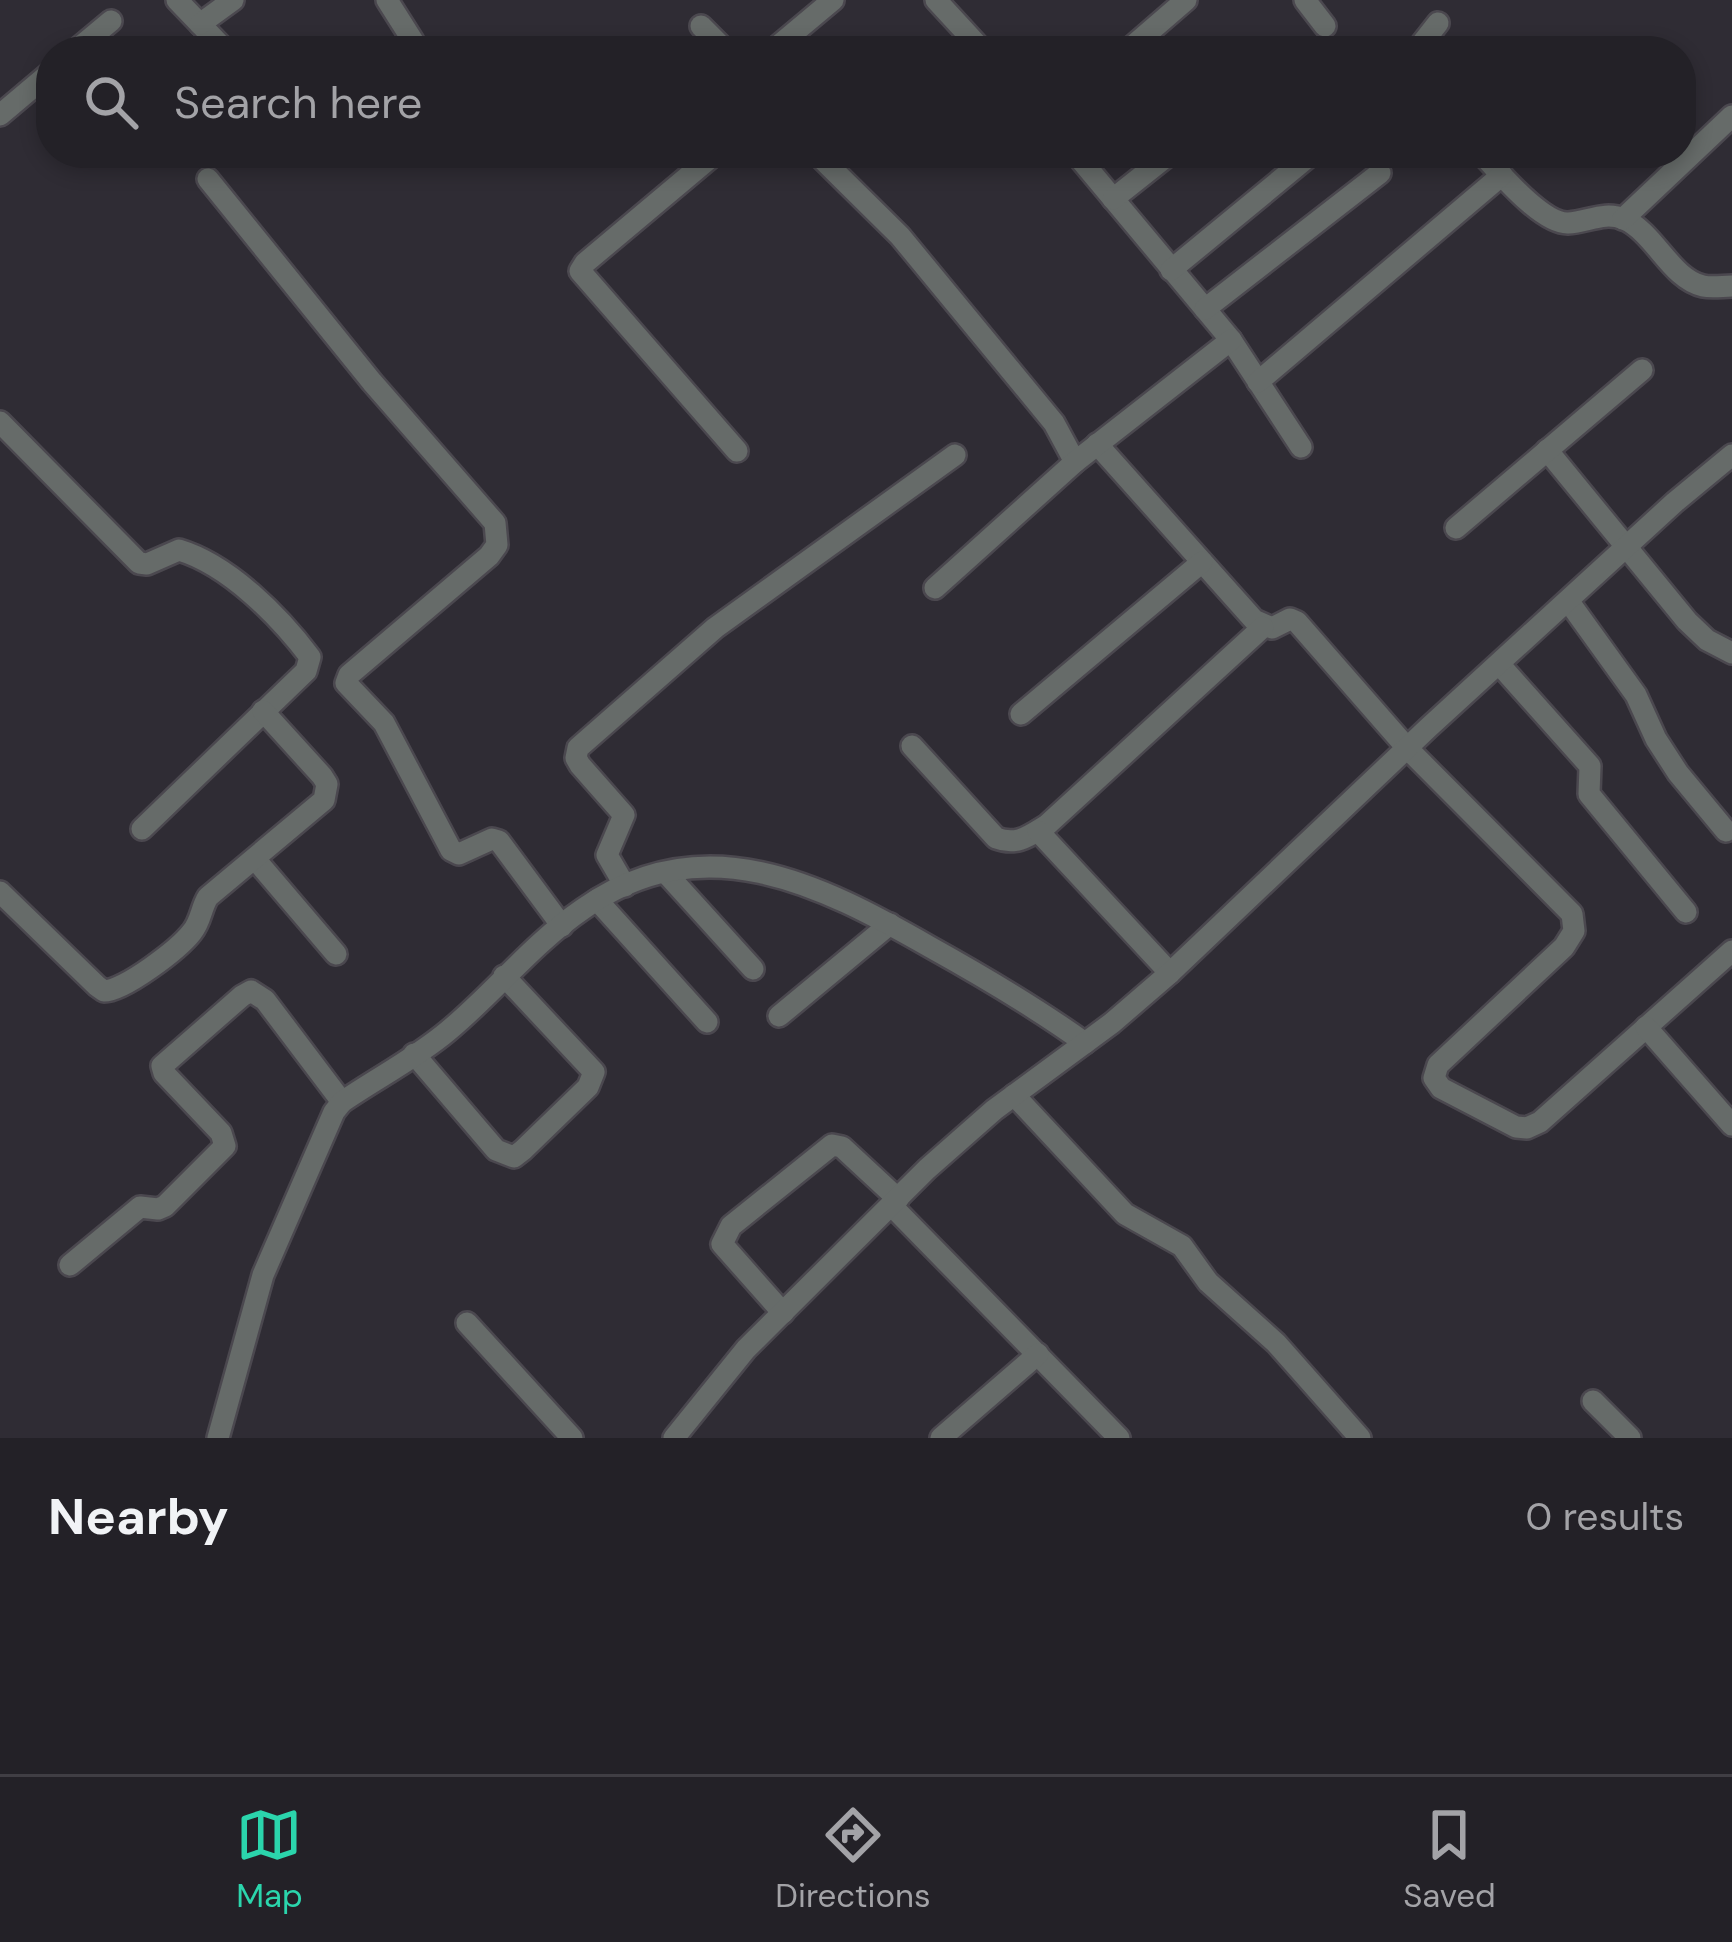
<!DOCTYPE html>
<html lang="en">
<head>
<meta charset="utf-8">
<style>
  :root { --surface:#232127; --page:#2f2e33; --text:#f1f3f6; --muted:#a3a3a7; --line:#403e44; --accent:#2bd5ac }
  body { margin:0; font-family:"DM Sans",sans-serif; background:var(--page); color:var(--text) }
  .list { margin:0; padding:0; list-style:none }
  h2 { display:flex; justify-content:space-between; align-items:center; height:156px; margin:0; padding:0 48px; font-size:51px }
  h2 small { font-size:39px; font-weight:400; color:var(--muted) }
  .icon { flex:none; width:66px; height:66px; fill:none; stroke:currentColor; stroke-width:2; stroke-linecap:round; stroke-linejoin:round }
  .map { position:relative; flex:none; width:1732px; height:1438px; overflow:hidden }
  .search { position:absolute; background:var(--surface); box-shadow:0 6px 18px #0003; left:36px; right:36px; top:36px; height:132px; display:flex; align-items:center; gap:30px; box-sizing:border-box; padding:0 42px; border-radius:48px; color:var(--muted); font-size:45px }
  .sheet { height:336px; background:var(--surface) }
  nav { display:flex; justify-content:space-around; align-items:center; box-sizing:border-box; height:168px; border-top:3px solid var(--line); background:var(--surface); font-size:33px; color:var(--muted) }
  nav a { display:grid; justify-items:center; gap:6px }
  nav .on { color:var(--accent) }
  .map>svg:first-child { display:block }
  .lines { fill:none; stroke-linecap:round; stroke-linejoin:round }
  .minor-casing { stroke:#4b484f; stroke-width:26 }
  .minor { stroke:#666b69; stroke-width:21 }
</style>
</head>
<body>
<div class="map">
<svg width="1732" height="1438" viewBox="0 0 1732 1438">
  <rect width="100%" height="100%" fill="#2f2c34"/>
  <g class="lines">
    <defs>
      <g id="minor">
        <path d="M 177,0 L 226,51"/>
        <path d="M 387,0 L 413,41"/>
        <path d="M 936,0 L 983,51"/>
        <path d="M 1305,0 L 1325,26"/>
        <path d="M 200,24 L 233,0"/>
        <path d="M 701,26 L 726,51"/>
        <path d="M 75,51 L 111,21"/>
        <path d="M 772,51 L 833,0"/>
        <path d="M 1127,51 L 1186,0"/>
        <path d="M 1416,51 L 1438,23"/>
        <path d="M 0,115 L 51,72"/>
        <path d="M 716,153 L 585,263 L 580,271 L 737,451"/>
        <path d="M 816,153 L 900,236 L 1054,423 L 1075,462"/>
        <path d="M 1075,153 L 1231,340 L 1301,447"/>
        <path d="M 1481,153 C 1499,172 1542,224 1568,223 C 1588,222 1604,211 1624,219 C 1655,233 1671,279 1703,286 C 1712,288 1723,286 1732,286"/>
        <path d="M 208,179 L 372,382 L 495,523 L 497,545 L 489,556 L 349,675 L 346,683 L 384,723 L 451,850 L 459,854 L 492,839 L 499,841 L 562,926"/>
        <path d="M 1113,199 L 1171,153"/>
        <path d="M 1623,219 L 1732,116"/>
        <path d="M 1171,270 L 1313,153"/>
        <path d="M 1205,309 L 1380,173"/>
        <path d="M 1258,382 L 1502,175"/>
        <path d="M 0,422 L 139,563 L 147,564 L 179,550 C 229,565 279,616 310,657 L 306,671 L 142,829"/>
        <path d="M 1097,444 L 1254,620 L 1272,628 L 1290,619 L 1297,622 L 1408,749 L 1572,914 L 1574,931 L 1564,947 L 1438,1065 L 1434,1078 L 1441,1088 L 1516,1127 L 1527,1128 L 1540,1122 L 1732,951"/>
        <path d="M 1547,450 L 1687,621 L 1707,640 L 1732,653"/>
        <path d="M 1456,528 L 1642,370"/>
        <path d="M 935,588 L 1075,462 L 1231,340"/>
        <path d="M 1569,602 L 1636,695 L 1656,739 L 1678,773 L 1726,831"/>
        <path d="M 1500,665 L 1590,766 L 1589,794 L 1686,912"/>
        <path d="M 1021,714 L 1202,562"/>
        <path d="M 912,746 L 996,838 C 1017,846 1029,836 1047,825 L 1263,627"/>
        <path d="M 1038,831 L 1170,973"/>
        <path d="M 255,859 L 336,954"/>
        <path d="M 666,873 L 753,969"/>
        <path d="M 625,886 L 607,855 L 624,815 L 580,765 L 576,758 L 578,748 L 715,628 L 955,455"/>
        <path d="M 0,892 L 97,986 L 104,991 C 124,991 179,949 192,932 C 201,921 201,908 208,897 L 324,800 L 327,784 L 322,776 L 263,711"/>
        <path d="M 597,900 L 707,1022"/>
        <path d="M 779,1016 L 890,924"/>
        <path d="M 1646,1027 L 1732,1125"/>
        <path d="M 414,1054 L 496,1150 L 514,1157 L 523,1150 L 588,1087 L 594,1072 L 504,976"/>
        <path d="M 1014,1095 L 1125,1214 L 1182,1246 L 1208,1282 L 1276,1343 L 1360,1438"/>
        <path d="M 891,1205 L 1119,1438"/>
        <path d="M 70,1265 L 140,1207 L 158,1209 L 165,1206 L 225,1146 L 221,1133 L 164,1073 L 162,1066 L 242,996 L 251,991 L 265,1000 L 342,1102"/>
        <path d="M 783,1313 L 722,1244 L 731,1226 L 832,1145 L 842,1147 L 898,1199"/>
        <path d="M 467,1323 L 572,1438"/>
        <path d="M 1593,1401 L 1630,1438"/>
        <path d="M 218,1438 L 263,1275 L 334,1112 L 342,1102 C 377,1078 416,1058 448,1031 C 495,992 532,944 583,909 C 703,824 820,884 930,947 C 984,977 1035,1007 1085,1043"/>
        <path d="M 674,1438 L 746,1349 L 927,1169 L 994,1110 L 1112,1023 L 1170,973 L 1428,728 L 1675,502 L 1732,455"/>
        <path d="M 941,1438 L 1038,1354"/>
      </g>
    </defs>
    <use href="#minor" class="minor-casing"/>
    <use href="#minor" class="minor"/>
  </g>
</svg>
<div class="search"><svg class="icon" aria-label="search" viewBox="0 0 24 24"><circle cx="10" cy="10" r="6"/><path d="M15 15l6 6"/></svg>Search here</div>
</div>
<section class="sheet">
<h2>Nearby<small>0 results</small></h2>
<ul class="list">
</ul>
</section>
<nav>
<a class="on"><svg class="icon" aria-label="map" viewBox="0 0 24 24"><path d="M3 6l6-2 6 2 6-2v14l-6 2-6-2-6 2zM9 4v14M15 6v14"/></svg>Map</a>
<a><svg class="icon" aria-label="directions" viewBox="0 0 24 24"><path d="M12 3l9 9-9 9-9-9zM9 14v-3h6M13 9l2 2-2 2"/></svg>Directions</a>
<a><svg class="icon" aria-label="saved" viewBox="0 0 24 24"><path d="M7 4h10v16l-5-4-5 4z"/></svg>Saved</a>
</nav>
</body>
</html>
